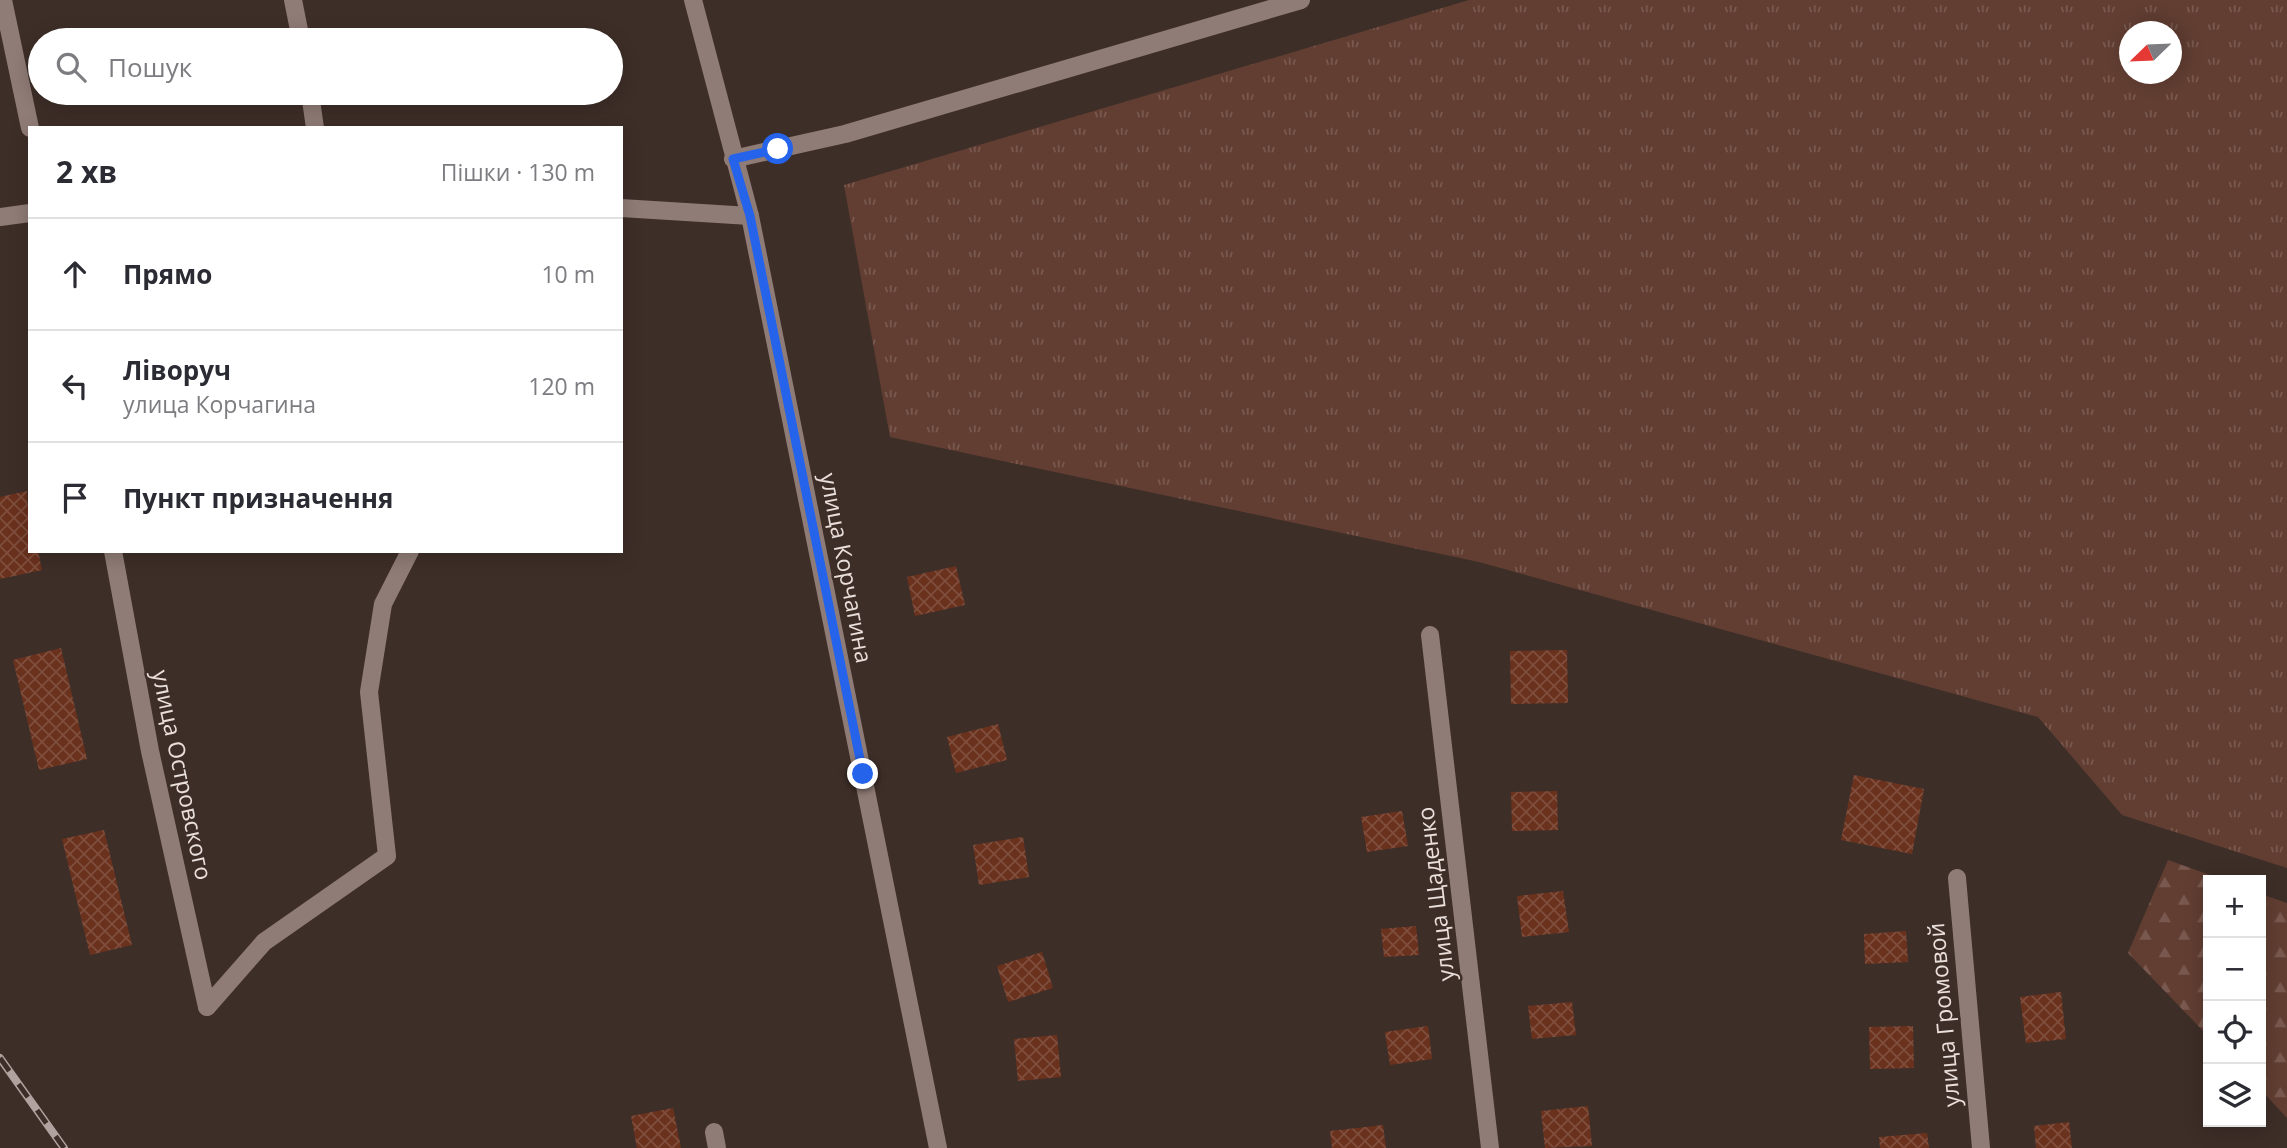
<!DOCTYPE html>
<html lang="uk">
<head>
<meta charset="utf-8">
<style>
  :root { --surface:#fff; --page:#f7f7f7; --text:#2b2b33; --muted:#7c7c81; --line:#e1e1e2 }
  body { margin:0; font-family:"Open Sans",sans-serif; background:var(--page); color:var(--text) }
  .controls { position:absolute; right:21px; bottom:21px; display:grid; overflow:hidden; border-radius:0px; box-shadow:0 4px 18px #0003 }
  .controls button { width:63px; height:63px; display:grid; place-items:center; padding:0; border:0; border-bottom:2px solid var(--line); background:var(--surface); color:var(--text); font:35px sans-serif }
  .compass { position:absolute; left:2119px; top:21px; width:63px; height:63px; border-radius:50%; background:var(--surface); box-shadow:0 4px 18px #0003; rotate:247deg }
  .stop { position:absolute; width:21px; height:21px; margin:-16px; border:5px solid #2563eb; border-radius:50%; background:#fff }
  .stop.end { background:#2563eb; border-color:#fff; box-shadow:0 2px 7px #0008 }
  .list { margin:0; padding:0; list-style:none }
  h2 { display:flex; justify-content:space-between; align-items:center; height:91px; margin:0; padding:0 28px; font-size:30px }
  h2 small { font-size:23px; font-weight:400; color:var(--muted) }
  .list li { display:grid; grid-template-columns:46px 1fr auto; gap:21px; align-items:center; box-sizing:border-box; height:112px; padding:0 28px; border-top:2px solid var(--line) }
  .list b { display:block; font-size:26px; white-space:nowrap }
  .list p { margin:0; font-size:23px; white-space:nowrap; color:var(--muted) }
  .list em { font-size:23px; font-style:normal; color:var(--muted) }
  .icon { flex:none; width:38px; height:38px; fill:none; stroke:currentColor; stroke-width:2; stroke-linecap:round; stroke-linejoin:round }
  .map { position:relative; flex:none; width:2287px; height:1148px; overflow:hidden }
  .search { position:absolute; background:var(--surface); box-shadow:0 4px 18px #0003; left:28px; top:28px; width:595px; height:77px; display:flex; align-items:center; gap:18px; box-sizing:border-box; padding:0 24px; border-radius:38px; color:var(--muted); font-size:26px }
  .panel { position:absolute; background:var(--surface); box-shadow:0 4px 18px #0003; left:28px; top:126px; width:595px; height:427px; border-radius:0px }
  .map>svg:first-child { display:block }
  .grass { fill:url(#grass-tufts); fill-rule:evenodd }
  .forest { fill:url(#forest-firs) }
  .building { fill:url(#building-cross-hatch) }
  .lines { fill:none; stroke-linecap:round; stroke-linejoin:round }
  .minor { stroke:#907c76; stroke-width:18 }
  .tertiary { stroke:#907c76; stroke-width:18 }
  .rail-casing { stroke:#b0a39f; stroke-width:8 }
  .rail { stroke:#3e2e28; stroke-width:5; stroke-dasharray:16; stroke-linecap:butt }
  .route { stroke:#2563eb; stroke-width:9 }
  .labels { text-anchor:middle; stroke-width:5; stroke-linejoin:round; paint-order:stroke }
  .street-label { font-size:23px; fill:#eadfdb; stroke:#3e2e28 }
</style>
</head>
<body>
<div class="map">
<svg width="2287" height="1148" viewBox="0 0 2287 1148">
  <defs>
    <pattern id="grass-tufts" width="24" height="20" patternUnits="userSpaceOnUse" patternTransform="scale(1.75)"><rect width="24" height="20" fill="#623e32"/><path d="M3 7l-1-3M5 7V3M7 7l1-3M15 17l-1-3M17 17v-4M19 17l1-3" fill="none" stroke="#79594f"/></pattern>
    <pattern id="forest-firs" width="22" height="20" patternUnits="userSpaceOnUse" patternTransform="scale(1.75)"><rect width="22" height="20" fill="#623e32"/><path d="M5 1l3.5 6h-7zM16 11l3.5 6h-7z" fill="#79594f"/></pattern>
    <pattern id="building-cross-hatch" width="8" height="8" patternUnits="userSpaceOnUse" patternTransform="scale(1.75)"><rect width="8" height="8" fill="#6a311d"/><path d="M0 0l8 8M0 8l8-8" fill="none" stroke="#7f4e3d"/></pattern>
  </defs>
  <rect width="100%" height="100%" fill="#3e2e28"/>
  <path class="grass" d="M 1469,0 L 2287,0 L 2287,868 L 2122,815 L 2038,717 L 1479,562 L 890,437 L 844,185 ZM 2130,32 L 2172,32 L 2172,74 L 2130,74 Z"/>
  <g class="forest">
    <path d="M 2168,860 L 2224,880 L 2208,880 L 2208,1036 L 2128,953 Z"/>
    <path d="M 2261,894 L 2287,903 L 2287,1118 L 2261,1090 Z"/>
  </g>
  <g class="building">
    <path d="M 27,491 L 30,551 L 38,551 L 42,570 L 0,579 L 0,497 Z"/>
    <path d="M 956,566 L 965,605 L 915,616 L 907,577 Z"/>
    <path d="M 61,648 L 87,759 L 39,770 L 13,660 Z"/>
    <path d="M 1567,650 L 1568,703 L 1511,704 L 1510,651 Z"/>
    <path d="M 998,724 L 1007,760 L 956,773 L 947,737 Z"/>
    <path d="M 1854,775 L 1924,789 L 1912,854 L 1841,840 Z"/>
    <path d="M 1557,791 L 1558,830 L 1512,831 L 1511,792 Z"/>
    <path d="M 1402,811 L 1408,846 L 1367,852 L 1361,817 Z"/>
    <path d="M 104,830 L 132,945 L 90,955 L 62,839 Z"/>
    <path d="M 1023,837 L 1029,877 L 979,885 L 973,845 Z"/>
    <path d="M 1563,891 L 1569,932 L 1522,937 L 1517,896 Z"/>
    <path d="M 1416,926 L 1419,955 L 1384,957 L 1381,929 Z"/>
    <path d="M 1906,931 L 1908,962 L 1865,964 L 1864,934 Z"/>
    <path d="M 1042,952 L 1053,988 L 1008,1002 L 997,966 Z"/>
    <path d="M 2061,992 L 2066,1039 L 2026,1043 L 2020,997 Z"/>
    <path d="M 1572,1002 L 1576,1035 L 1532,1039 L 1528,1006 Z"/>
    <path d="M 1428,1026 L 1432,1059 L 1390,1065 L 1385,1032 Z"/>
    <path d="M 1913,1026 L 1914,1068 L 1870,1069 L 1869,1027 Z"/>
    <path d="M 1057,1035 L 1061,1077 L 1018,1081 L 1014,1039 Z"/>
    <path d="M 1588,1106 L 1592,1146 L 1545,1148 L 1541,1111 Z"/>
    <path d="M 673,1108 L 681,1148 L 637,1148 L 631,1116 Z"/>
    <path d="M 2069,1122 L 2072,1148 L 2036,1148 L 2034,1126 Z"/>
    <path d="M 1383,1125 L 1386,1148 L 1332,1148 L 1330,1131 Z"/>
    <path d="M 1927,1133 L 1929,1148 L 1880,1148 L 1879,1137 Z"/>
  </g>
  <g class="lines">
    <g class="minor">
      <path d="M 3,0 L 30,128"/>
      <path d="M 293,0 L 301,40"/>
      <path d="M 310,93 L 315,128"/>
      <path d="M 733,159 L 845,134 L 1301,0"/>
      <path d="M 621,208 L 750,216"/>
      <path d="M 0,217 L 30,213"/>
      <path d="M 113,551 L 150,751 L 207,1007"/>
      <path d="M 1430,635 L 1490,1148"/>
      <path d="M 1957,878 L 1981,1148"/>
      <path d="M 207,1007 L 264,942 L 387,856 L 369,692 L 383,604 L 410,551"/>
      <path d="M 714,1132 L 717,1148"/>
    </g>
    <path class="tertiary" d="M 693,0 L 750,216 L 938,1148"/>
    <defs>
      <path id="rail" d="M 0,1058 L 64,1148"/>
    </defs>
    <use href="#rail" class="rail-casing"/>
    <use href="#rail" class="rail"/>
  </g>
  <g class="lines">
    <path class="route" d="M 778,149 L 733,159 L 750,216 L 863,774"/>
  </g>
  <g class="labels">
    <g class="street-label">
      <text transform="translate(846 568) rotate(79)" y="8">улица Корчагина</text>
      <text transform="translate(182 775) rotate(78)" y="8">улица Островского</text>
      <text transform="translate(1436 894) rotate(-97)" y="8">улица Щаденко</text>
      <text transform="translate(1944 1015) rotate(-95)" y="8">улица Громовой</text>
    </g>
  </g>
</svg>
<div class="controls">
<button>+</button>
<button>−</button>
<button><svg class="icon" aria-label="locate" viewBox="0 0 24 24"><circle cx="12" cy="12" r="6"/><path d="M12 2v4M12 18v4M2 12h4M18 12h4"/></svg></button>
<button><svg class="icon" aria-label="layers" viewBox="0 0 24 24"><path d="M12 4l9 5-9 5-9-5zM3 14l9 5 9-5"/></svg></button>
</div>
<svg class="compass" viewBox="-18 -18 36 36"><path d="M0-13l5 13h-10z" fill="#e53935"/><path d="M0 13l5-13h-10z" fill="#7c7c81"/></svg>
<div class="stop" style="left:778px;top:149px"></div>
<div class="stop end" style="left:863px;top:774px"></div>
<div class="search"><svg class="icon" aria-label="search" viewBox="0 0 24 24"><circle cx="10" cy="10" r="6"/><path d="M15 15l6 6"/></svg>Пошук</div>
<section class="panel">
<h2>2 хв<small>Пішки · 130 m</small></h2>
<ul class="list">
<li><svg class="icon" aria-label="ahead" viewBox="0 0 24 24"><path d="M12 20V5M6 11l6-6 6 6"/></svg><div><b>Прямо</b></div><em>10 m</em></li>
<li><svg class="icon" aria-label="left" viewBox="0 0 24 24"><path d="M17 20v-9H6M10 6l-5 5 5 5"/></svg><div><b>Ліворуч</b><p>улица Корчагина</p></div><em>120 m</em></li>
<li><svg class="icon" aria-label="arrive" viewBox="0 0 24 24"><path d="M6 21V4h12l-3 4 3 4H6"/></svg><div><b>Пункт призначення</b></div></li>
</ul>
</section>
</div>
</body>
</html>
